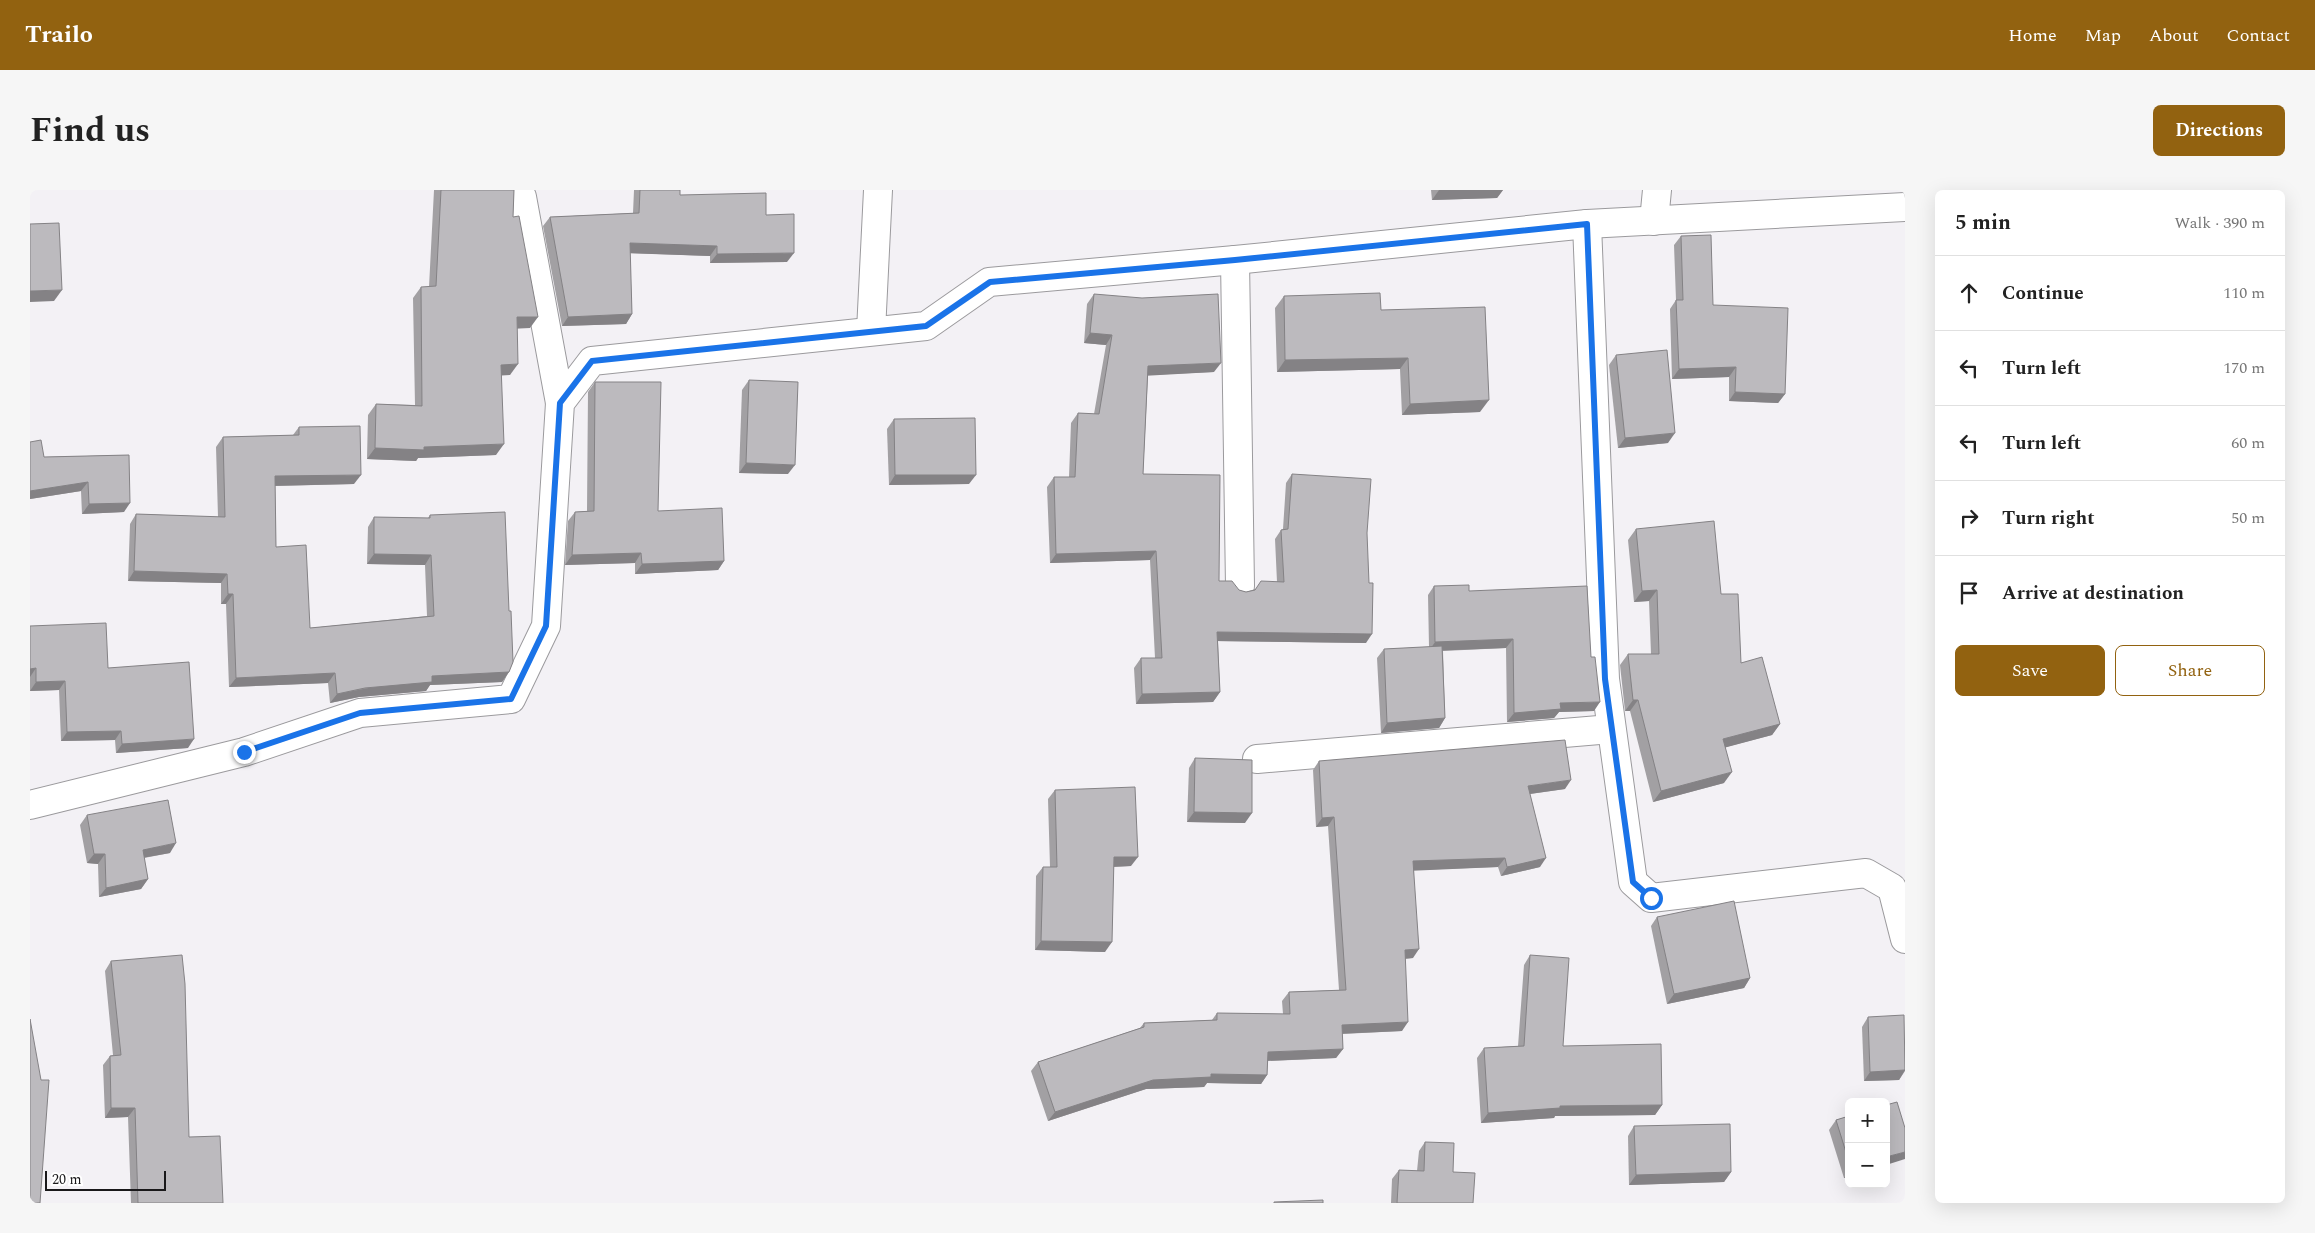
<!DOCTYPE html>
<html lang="en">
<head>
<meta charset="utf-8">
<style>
  :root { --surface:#fff; --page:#f6f6f6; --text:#222; --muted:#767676; --line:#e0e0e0; --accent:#926210 }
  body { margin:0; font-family:Spectral,serif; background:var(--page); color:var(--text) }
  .controls { position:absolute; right:15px; bottom:15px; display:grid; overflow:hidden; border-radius:8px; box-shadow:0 5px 20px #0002 }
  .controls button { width:45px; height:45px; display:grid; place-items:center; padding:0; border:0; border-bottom:1px solid var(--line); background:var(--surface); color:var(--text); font:25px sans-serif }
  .scale { position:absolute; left:15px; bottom:12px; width:121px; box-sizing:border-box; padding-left:5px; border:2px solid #19181a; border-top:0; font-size:14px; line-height:18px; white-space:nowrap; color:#19181a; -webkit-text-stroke:4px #fff; paint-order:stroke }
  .stop { position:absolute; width:15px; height:15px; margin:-11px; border:4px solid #1a73e8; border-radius:50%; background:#fff }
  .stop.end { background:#1a73e8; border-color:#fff; box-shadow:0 1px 5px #0008 }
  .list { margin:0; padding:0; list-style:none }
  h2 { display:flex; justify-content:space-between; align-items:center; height:65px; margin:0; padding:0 20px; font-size:21px }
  h2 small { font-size:16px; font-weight:400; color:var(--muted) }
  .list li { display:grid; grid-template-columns:32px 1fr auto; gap:15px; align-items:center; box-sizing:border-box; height:75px; padding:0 20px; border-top:1px solid var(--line) }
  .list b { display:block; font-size:19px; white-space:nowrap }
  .list em { font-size:16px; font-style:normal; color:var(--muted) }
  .actions { display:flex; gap:10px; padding:15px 20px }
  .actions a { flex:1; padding:11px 0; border:1px solid var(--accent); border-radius:8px; text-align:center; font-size:18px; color:var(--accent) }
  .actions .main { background:var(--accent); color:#fff }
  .icon { flex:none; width:28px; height:28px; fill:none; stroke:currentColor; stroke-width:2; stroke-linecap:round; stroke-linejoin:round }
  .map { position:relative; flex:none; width:1875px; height:1013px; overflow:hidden; border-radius:8px }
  header { display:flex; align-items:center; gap:30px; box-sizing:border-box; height:70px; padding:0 25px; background:var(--accent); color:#fff }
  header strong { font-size:24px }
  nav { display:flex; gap:28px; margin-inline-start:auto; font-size:18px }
  .intro { display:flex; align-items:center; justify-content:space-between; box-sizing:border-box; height:120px; padding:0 30px }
  h1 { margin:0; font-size:35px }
  .button { padding:12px 22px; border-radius:8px; background:var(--accent); color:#fff; font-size:18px; font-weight:700 }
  main { display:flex; gap:30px; padding:0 30px }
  aside { flex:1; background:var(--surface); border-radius:8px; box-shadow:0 5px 20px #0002 }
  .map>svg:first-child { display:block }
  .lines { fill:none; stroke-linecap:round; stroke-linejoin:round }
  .minor-casing { stroke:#9b9a9d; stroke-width:30 }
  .minor { stroke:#fff; stroke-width:28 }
  .wall { fill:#a2a0a3 }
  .shaded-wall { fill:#848285 }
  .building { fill:#bcbabe; stroke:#848285 }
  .route { stroke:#1a73e8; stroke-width:6 }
</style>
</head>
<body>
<header>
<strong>Trailo</strong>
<nav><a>Home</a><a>Map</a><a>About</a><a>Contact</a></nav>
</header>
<div class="intro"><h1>Find us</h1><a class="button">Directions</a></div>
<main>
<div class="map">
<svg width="1875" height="1013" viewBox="0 0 1875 1013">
  <rect width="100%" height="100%" fill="#f3f1f5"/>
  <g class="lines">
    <defs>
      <g id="minor">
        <path d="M 492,7 L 530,213"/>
        <path d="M 1624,31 L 1627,0"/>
        <path d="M 1557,34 L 1575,489 L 1603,692 L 1621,708 L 1836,683 L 1862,698 L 1875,749"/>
        <path d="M 1205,70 L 1210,396"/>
        <path d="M 841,141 L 848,0"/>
        <path d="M 1227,569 L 1581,539"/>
        <path d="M 0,615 L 214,562 L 330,523 L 481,509 L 516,436 L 530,213 L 562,171 L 896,136 L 959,92 L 1205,70 L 1557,34 L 1875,17"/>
      </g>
    </defs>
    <use href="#minor" class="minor-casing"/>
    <use href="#minor" class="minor"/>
  </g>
  <g class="wall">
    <path d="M 404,0 L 484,0 L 483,27 L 500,138 L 487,138 L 480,185 L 472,185 L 466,265 L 388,268 L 386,271 L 337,269 L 338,225 L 346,214 L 385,215 L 383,108 L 391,97 L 399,97 Z"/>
    <path d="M 604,0 L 650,0 L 650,5 L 736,25 L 757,72 L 680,73 L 680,66 L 600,63 L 602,124 L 596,134 L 532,136 L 513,36 L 520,27 L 603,23 Z"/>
    <path d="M 1401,0 L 1473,0 L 1467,8 L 1402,10 Z"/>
    <path d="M 1651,46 L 1683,115 L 1755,204 L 1748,213 L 1699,211 L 1699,187 L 1642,189 L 1640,119 L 1646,110 L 1644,55 Z"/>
    <path d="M 1064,104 L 1184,182 L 1118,185 L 1113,284 L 1189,391 L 1209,400 L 1216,402 L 1247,392 L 1245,349 L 1251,340 L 1253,339 L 1256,293 L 1262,284 L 1337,343 L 1336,453 L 1188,451 L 1190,502 L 1183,512 L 1106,514 L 1104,478 L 1111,468 L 1125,468 L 1120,370 L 1020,373 L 1017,297 L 1024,287 L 1039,287 L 1041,233 L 1048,223 L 1064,224 L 1076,155 L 1054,153 L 1057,114 Z"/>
    <path d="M 1254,106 L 1351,120 L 1450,222 L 1372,225 L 1370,179 L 1247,182 L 1245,118 Z"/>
    <path d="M 1586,165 L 1638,253 L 1588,258 L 1579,175 Z"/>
    <path d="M 719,190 L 758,284 L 709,283 L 712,200 Z"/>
    <path d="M 565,192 L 628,321 L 694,371 L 688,380 L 605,384 L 605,373 L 535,375 L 538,331 L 545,322 L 557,321 L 558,202 Z"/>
    <path d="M 864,229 L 939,294 L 859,295 L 857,239 Z"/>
    <path d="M 269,237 L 324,294 L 245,296 L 246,357 L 280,438 L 397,426 L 395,375 L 337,374 L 338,337 L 344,327 L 398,328 L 400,325 L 479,482 L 472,492 L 400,495 L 396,501 L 329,507 L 300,513 L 298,493 L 199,497 L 196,414 L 191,414 L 191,393 L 98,391 L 100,334 L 106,324 L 188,327 L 186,257 L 193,247 L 263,245 Z"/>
    <path d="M 0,252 L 14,267 L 99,265 L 94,322 L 52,324 L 51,301 L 0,309 Z"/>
    <path d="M 1606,339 L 1691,404 L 1711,473 L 1750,534 L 1742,545 L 1696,557 L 1694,593 L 1623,612 L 1600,521 L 1595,521 L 1590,475 L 1598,464 L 1621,464 L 1619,411 L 1604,412 L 1598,350 Z"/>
    <path d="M 1404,396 L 1439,401 L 1564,521 L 1529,522 L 1524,528 L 1477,532 L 1476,458 L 1413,461 L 1415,528 L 1409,538 L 1351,543 L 1347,468 L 1354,459 L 1399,457 L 1398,405 Z"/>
    <path d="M 0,436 L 78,478 L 158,558 L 86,563 L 85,550 L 31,551 L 29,500 L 0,501 Z"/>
    <path d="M 1165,568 L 1215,633 L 1157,632 L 1159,578 Z"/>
    <path d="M 1289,571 L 1535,599 L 1500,604 L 1510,677 L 1471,686 L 1468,677 L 1384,680 L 1383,768 L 1375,769 L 1372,841 L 1312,844 L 1313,859 L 1306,868 L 1238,871 L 1237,885 L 1231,894 L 1177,893 L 1174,897 L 1116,899 L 1018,931 L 1001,881 L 1008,872 L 1110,838 L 1114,833 L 1182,830 L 1187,823 L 1253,824 L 1252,811 L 1259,802 L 1309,800 L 1298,636 L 1286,637 L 1283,580 Z"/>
    <path d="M 1025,600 L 1101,676 L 1084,677 L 1075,762 L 1005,760 L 1006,686 L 1013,677 L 1020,677 L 1018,609 Z"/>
    <path d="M 57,625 L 140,663 L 114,668 L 118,689 L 111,699 L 69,707 L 68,674 L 57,673 L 50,635 Z"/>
    <path d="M 1627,727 L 1720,788 L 1714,798 L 1637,814 L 1621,736 Z"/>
    <path d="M 1500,765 L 1533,856 L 1632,915 L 1625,925 L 1525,926 L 1524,928 L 1451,933 L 1447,868 L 1454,858 L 1488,856 L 1494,775 Z"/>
    <path d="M 81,771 L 159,947 L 193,1013 L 101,1013 L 98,927 L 75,928 L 73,875 L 80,866 L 83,865 L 75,781 Z"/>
    <path d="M 1838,827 L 1875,858 L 1875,881 L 1869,890 L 1834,891 L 1832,837 Z"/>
    <path d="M 1819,926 L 1819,987 L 1814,988 L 1799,940 L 1806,930 Z"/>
    <path d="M 1604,936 L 1701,982 L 1694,992 L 1599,995 L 1598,946 Z"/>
    <path d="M 1395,952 L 1423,982 L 1443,1013 L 1361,1013 L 1362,989 L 1369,980 L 1387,981 L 1389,961 Z"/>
  </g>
  <g class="shaded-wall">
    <path d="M 1409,0 L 1473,0 L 1467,8 L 1402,10 Z"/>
    <path d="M 600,53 L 687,56 L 680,66 L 593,63 Z"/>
    <path d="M 764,63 L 757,72 L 680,73 L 687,64 Z"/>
    <path d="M 32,100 L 24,111 L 0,112 L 0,101 Z"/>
    <path d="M 602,124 L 596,134 L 532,136 L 538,127 Z"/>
    <path d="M 487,127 L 508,127 L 500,138 L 479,139 Z"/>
    <path d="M 1060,143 L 1082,145 L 1076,155 L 1054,153 Z"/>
    <path d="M 1378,168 L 1370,179 L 1247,182 L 1255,170 Z"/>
    <path d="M 1191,173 L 1184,182 L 1112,186 L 1118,176 Z"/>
    <path d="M 488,174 L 480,185 L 463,186 L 471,175 Z"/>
    <path d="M 1706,177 L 1699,187 L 1642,189 L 1649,179 Z"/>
    <path d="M 1705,202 L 1755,204 L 1748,213 L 1699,211 Z"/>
    <path d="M 1459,210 L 1450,222 L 1372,225 L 1380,214 Z"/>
    <path d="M 1645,243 L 1638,253 L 1588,258 L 1595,248 Z"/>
    <path d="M 474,254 L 466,265 L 388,268 L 386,271 L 337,269 L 345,258 L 394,257 Z"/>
    <path d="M 716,273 L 765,275 L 758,284 L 709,283 Z"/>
    <path d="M 331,285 L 324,294 L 238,296 L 245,286 Z"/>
    <path d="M 865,285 L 946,285 L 939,294 L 859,295 Z"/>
    <path d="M 58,292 L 51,301 L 0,309 L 0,301 Z"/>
    <path d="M 100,313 L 94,322 L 52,324 L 59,314 Z"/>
    <path d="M 1126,361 L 1120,370 L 1020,373 L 1026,364 Z"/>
    <path d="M 611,363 L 605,373 L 535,375 L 542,365 Z"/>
    <path d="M 344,364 L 401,365 L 395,375 L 337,374 Z"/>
    <path d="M 694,371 L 688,380 L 605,384 L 612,374 Z"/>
    <path d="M 104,381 L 197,384 L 191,393 L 98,391 Z"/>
    <path d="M 1627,400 L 1619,411 L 1604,412 L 1612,401 Z"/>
    <path d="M 198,404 L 203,404 L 196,414 L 191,414 Z"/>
    <path d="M 1187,442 L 1342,444 L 1336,453 L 1181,451 Z"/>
    <path d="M 1483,449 L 1476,458 L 1399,461 L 1405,452 Z"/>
    <path d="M 6,478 L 0,487 L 0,479 Z"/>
    <path d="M 479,482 L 472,492 L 400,495 L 396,501 L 329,507 L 300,513 L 307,504 L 402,486 Z"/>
    <path d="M 305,483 L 298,493 L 199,497 L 206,488 Z"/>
    <path d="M 35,491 L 29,500 L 0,501 L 6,492 Z"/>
    <path d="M 1190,502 L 1183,512 L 1106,514 L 1112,504 Z"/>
    <path d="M 1603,510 L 1608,510 L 1600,521 L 1595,521 Z"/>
    <path d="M 1570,512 L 1564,521 L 1529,522 L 1524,528 L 1477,532 L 1484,523 L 1530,513 Z"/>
    <path d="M 1415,528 L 1409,538 L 1351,543 L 1357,533 Z"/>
    <path d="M 1750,534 L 1742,545 L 1686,560 L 1693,549 Z"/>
    <path d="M 91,541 L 85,550 L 31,551 L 37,542 Z"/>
    <path d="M 164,549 L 158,558 L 86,563 L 92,554 Z"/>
    <path d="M 1702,582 L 1694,593 L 1623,612 L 1631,601 Z"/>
    <path d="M 1541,590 L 1535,599 L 1492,605 L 1498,596 Z"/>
    <path d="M 1164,622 L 1222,623 L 1215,633 L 1157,632 Z"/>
    <path d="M 1304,627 L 1298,636 L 1286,637 L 1292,628 Z"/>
    <path d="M 146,653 L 140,663 L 106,669 L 113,660 Z"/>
    <path d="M 64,664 L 75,664 L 68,674 L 57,673 Z"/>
    <path d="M 1084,667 L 1108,667 L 1101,676 L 1077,677 Z"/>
    <path d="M 1475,668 L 1468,677 L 1377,681 L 1383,671 Z"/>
    <path d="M 1516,668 L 1510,677 L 1471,686 L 1477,677 Z"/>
    <path d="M 118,689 L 111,699 L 69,707 L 76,698 Z"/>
    <path d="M 1011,751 L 1082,752 L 1075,762 L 1005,760 Z"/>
    <path d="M 1389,759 L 1383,768 L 1369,769 L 1375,760 Z"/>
    <path d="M 1720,788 L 1714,798 L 1637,814 L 1644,804 Z"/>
    <path d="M 1378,832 L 1372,841 L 1305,844 L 1312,835 Z"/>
    <path d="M 1313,859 L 1306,868 L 1231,871 L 1238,862 Z"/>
    <path d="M 1875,880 L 1869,890 L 1834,891 L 1840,882 Z"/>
    <path d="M 1181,884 L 1237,885 L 1231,894 L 1177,893 L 1174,897 L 1116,899 L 1018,931 L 1025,922 L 1123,890 Z"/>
    <path d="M 1632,915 L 1625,925 L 1525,926 L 1524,928 L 1451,933 L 1458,923 L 1530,916 Z"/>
    <path d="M 81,918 L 105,918 L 98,927 L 75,928 Z"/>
    <path d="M 1875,962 L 1875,969 L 1856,975 L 1856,967 Z"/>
    <path d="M 1819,981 L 1819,987 L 1814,988 Z"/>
    <path d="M 1701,982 L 1694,992 L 1599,995 L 1606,985 Z"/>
  </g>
  <g class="building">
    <path d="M 411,0 L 484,0 L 483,27 L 489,26 L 508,127 L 487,127 L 488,174 L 471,175 L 474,254 L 394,257 L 394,260 L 345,258 L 346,214 L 392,216 L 391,97 L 406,96 Z"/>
    <path d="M 610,0 L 650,0 L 650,5 L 736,3 L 736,25 L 764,24 L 764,63 L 687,64 L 687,56 L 600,53 L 602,124 L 538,127 L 520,27 L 609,23 Z"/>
    <path d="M 29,33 L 32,100 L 0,101 L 0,34 Z"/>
    <path d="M 1681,45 L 1683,115 L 1758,118 L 1755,204 L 1705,202 L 1706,177 L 1649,179 L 1646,110 L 1653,110 L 1651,46 Z"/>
    <path d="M 1350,103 L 1351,120 L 1455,117 L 1459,210 L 1380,214 L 1378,168 L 1255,170 L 1254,106 Z"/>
    <path d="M 1064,104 L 1112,108 L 1188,104 L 1191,173 L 1118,176 L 1113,284 L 1190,285 L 1189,391 L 1202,391 L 1209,400 L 1216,402 L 1225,400 L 1231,391 L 1254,392 L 1251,340 L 1258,339 L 1262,284 L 1341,289 L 1337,343 L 1339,393 L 1343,393 L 1342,444 L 1187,442 L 1190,502 L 1112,504 L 1111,468 L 1132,468 L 1126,361 L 1026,364 L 1024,287 L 1045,287 L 1048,223 L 1069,224 L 1082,145 L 1060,143 Z"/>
    <path d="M 1637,160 L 1645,243 L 1595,248 L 1586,165 Z"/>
    <path d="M 719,190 L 768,192 L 765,275 L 716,273 Z"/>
    <path d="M 565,192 L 631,192 L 628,321 L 692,318 L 694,371 L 612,374 L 611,363 L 542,365 L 545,322 L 564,321 Z"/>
    <path d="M 945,228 L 946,285 L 865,285 L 864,229 Z"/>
    <path d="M 330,236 L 331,285 L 245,286 L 246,357 L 276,355 L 280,438 L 404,426 L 401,365 L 344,364 L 344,327 L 400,328 L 400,325 L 475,322 L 479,421 L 481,421 L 483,472 L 479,482 L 402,486 L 402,492 L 335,498 L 307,504 L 305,483 L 206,488 L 203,404 L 198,404 L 197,384 L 104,381 L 106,324 L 195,327 L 193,247 L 269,245 L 269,237 Z"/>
    <path d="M 11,250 L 14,267 L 99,265 L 100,313 L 59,314 L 58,292 L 0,301 L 0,252 Z"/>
    <path d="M 1684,331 L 1691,404 L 1708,404 L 1711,473 L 1732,467 L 1750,534 L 1693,549 L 1702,582 L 1631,601 L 1608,510 L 1603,510 L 1598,464 L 1629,464 L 1627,400 L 1612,401 L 1606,339 Z"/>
    <path d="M 1439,395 L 1439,401 L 1557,396 L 1561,467 L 1565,467 L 1570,512 L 1530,513 L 1531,519 L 1484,523 L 1483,449 L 1405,452 L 1404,396 Z"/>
    <path d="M 76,433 L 78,478 L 159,472 L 164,549 L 92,554 L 91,541 L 37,542 L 35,491 L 6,492 L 6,478 L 0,479 L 0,436 Z"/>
    <path d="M 1412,456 L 1415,528 L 1357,533 L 1354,459 Z"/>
    <path d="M 1535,550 L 1541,590 L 1498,596 L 1516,668 L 1477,677 L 1475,668 L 1383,671 L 1389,759 L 1375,760 L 1378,832 L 1312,835 L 1313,859 L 1238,862 L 1237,885 L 1181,884 L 1181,887 L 1123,890 L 1025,922 L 1008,872 L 1114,837 L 1114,833 L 1187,830 L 1187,823 L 1260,824 L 1259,802 L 1316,800 L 1304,627 L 1292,628 L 1289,571 Z"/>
    <path d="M 1165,568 L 1222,570 L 1222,623 L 1164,622 Z"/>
    <path d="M 1105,597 L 1108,667 L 1084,667 L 1082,752 L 1011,751 L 1013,677 L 1027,677 L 1025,600 Z"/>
    <path d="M 138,610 L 146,653 L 113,660 L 118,689 L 76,698 L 75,664 L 64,664 L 57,625 Z"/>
    <path d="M 1704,711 L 1720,788 L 1644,804 L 1627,727 Z"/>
    <path d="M 152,765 L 155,794 L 159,947 L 190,946 L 193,1013 L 108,1013 L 105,918 L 81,918 L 80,866 L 91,865 L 81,771 Z"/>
    <path d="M 1500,765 L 1539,768 L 1533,856 L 1631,854 L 1632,915 L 1530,916 L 1530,918 L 1458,923 L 1454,858 L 1494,856 Z"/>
    <path d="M 1874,825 L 1875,880 L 1840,882 L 1838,827 Z"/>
    <path d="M 0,829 L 11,890 L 19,890 L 10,1013 L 0,1013 Z"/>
    <path d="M 1867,912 L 1875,938 L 1875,962 L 1856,967 L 1856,915 Z"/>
    <path d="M 1819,926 L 1819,972 L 1806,930 Z"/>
    <path d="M 1700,934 L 1701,982 L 1606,985 L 1604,936 Z"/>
    <path d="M 1395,952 L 1424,953 L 1423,982 L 1445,983 L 1443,1013 L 1367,1013 L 1369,980 L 1394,981 Z"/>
    <path d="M 1293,1010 L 1293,1013 L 1244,1013 L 1244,1012 Z"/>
  </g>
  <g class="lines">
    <path class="route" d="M 214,562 L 330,523 L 481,509 L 516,436 L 530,213 L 562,171 L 896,136 L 960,92 L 1205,70 L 1557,34 L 1575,489 L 1603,692 L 1621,708"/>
  </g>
</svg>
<div class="controls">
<button>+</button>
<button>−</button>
</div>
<div class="scale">20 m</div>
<div class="stop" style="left:1621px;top:708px"></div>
<div class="stop end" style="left:214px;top:562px"></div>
</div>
<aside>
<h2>5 min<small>Walk · 390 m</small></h2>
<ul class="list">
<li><svg class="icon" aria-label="ahead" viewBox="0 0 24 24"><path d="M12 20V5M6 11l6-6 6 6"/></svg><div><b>Continue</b></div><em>110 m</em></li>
<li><svg class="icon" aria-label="left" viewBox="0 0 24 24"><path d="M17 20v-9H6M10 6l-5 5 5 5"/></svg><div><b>Turn left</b></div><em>170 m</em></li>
<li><svg class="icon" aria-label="left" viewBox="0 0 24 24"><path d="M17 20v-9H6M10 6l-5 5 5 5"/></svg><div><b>Turn left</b></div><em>60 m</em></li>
<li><svg class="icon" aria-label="right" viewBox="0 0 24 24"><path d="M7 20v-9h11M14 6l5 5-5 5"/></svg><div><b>Turn right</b></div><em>50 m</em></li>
<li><svg class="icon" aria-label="arrive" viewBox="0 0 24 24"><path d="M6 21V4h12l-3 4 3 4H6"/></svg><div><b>Arrive at destination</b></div></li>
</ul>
<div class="actions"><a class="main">Save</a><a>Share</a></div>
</aside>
</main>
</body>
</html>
